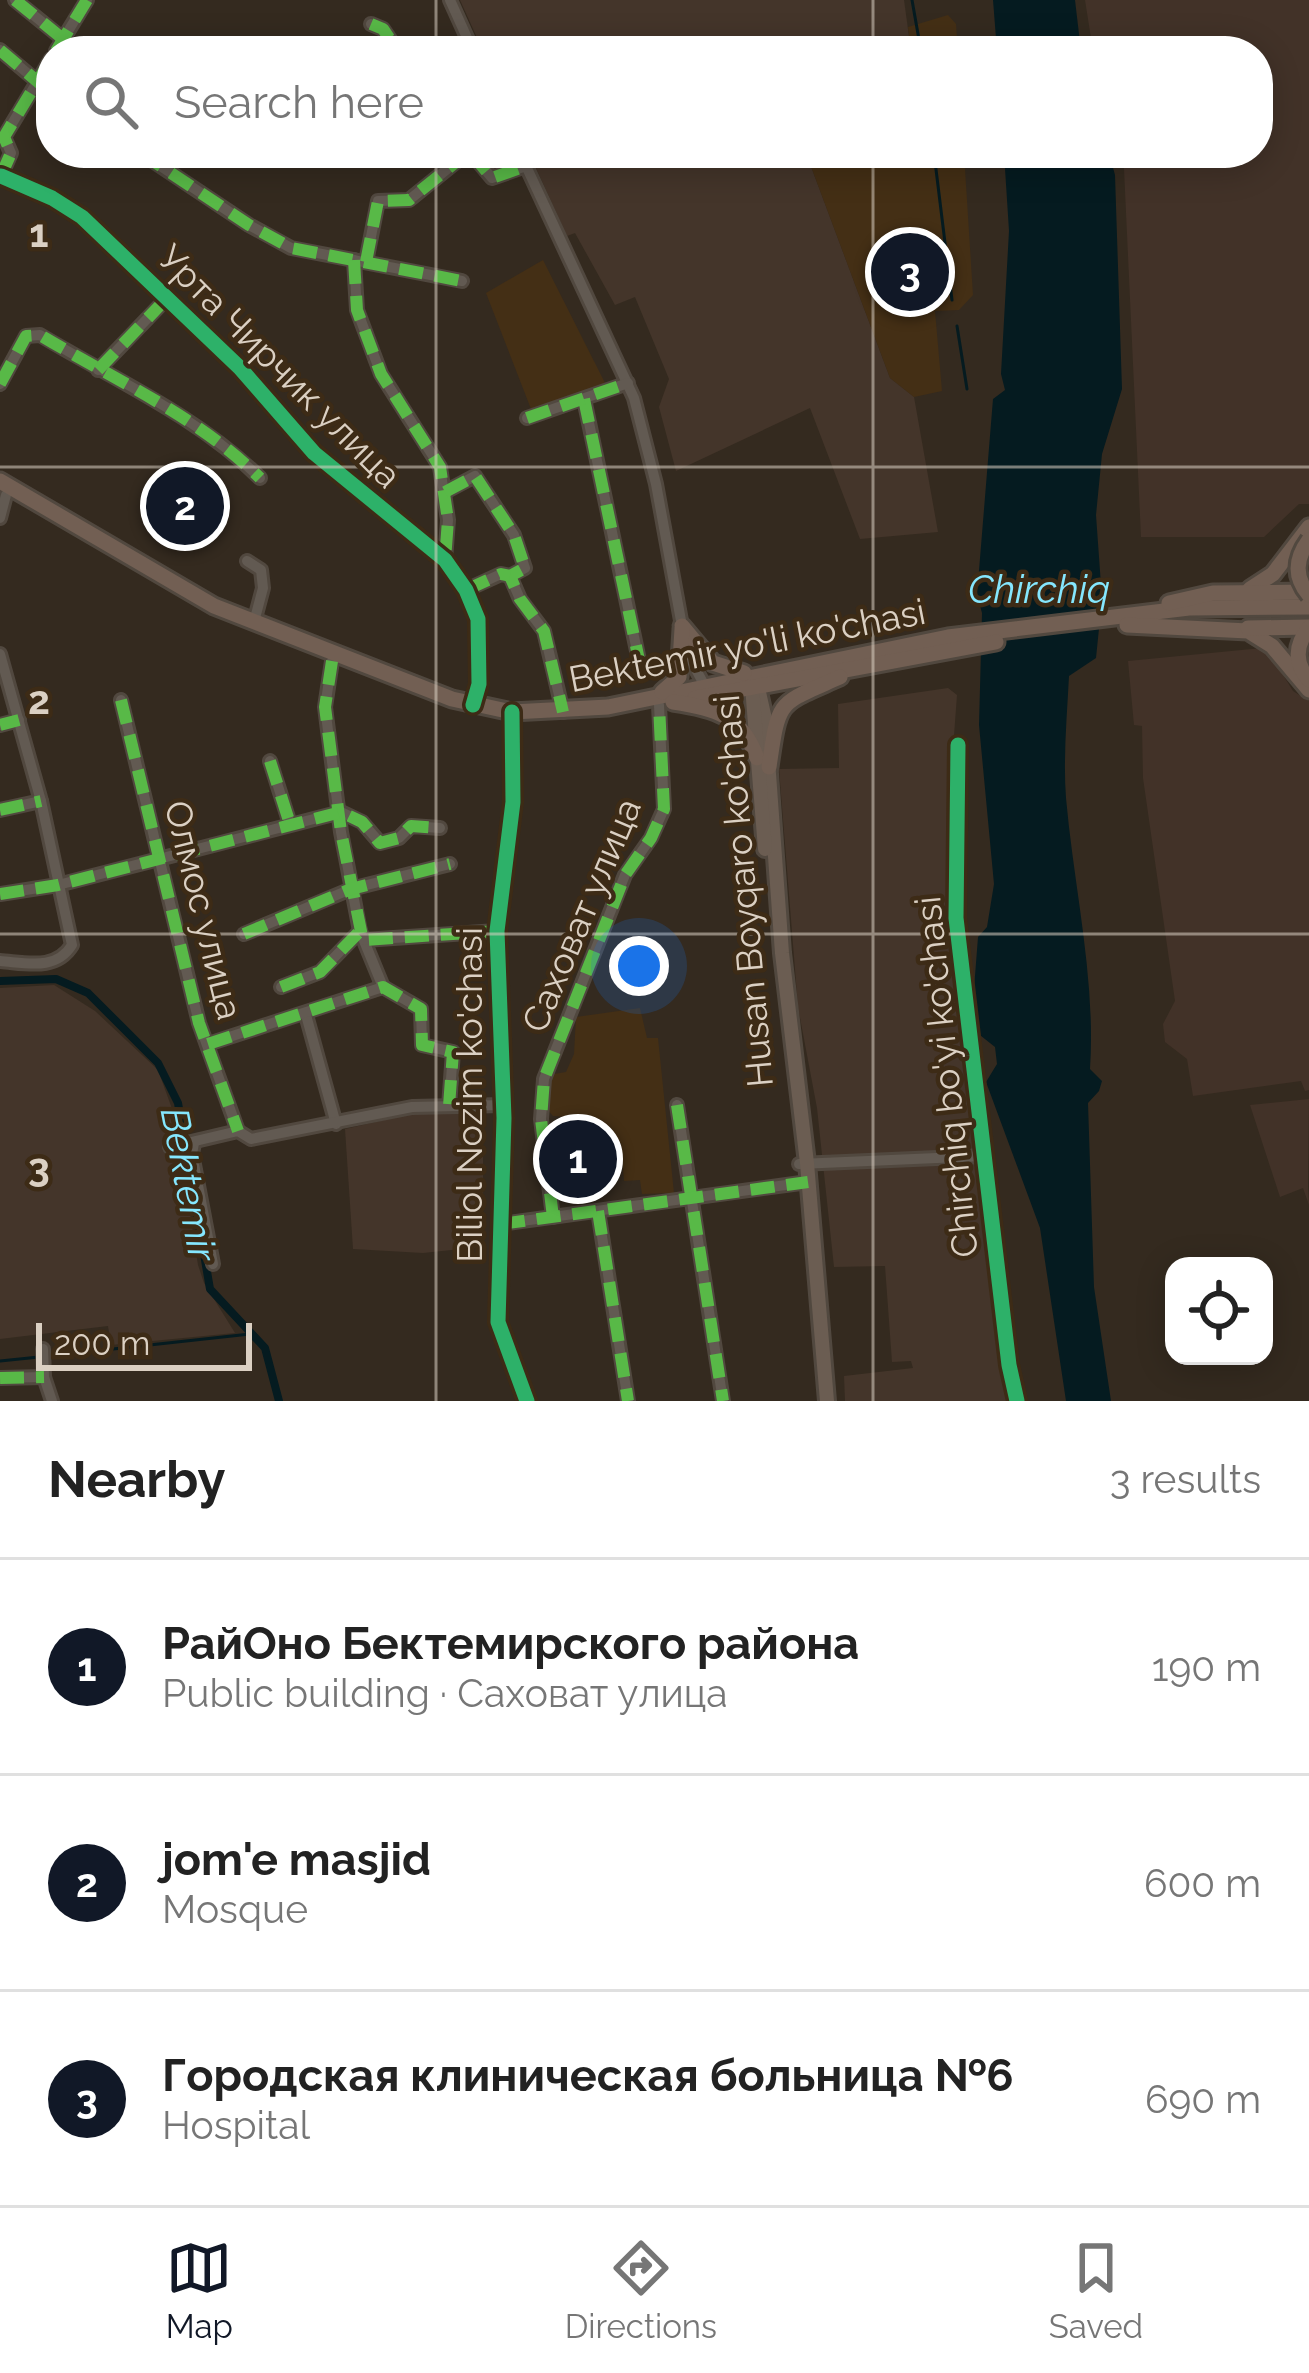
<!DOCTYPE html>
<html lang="en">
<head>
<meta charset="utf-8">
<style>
  :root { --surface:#fff; --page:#f2f2f2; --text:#222; --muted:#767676; --line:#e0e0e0; --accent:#111827 }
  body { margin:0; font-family:Raleway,sans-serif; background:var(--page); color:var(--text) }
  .controls { position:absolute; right:36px; bottom:36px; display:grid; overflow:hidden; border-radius:24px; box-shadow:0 6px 30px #0003 }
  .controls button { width:108px; height:108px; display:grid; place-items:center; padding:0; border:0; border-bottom:3px solid var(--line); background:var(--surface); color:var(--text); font:60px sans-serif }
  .scale { position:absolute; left:36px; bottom:30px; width:216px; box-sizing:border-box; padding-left:12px; border:6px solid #dbd0c3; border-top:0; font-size:33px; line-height:42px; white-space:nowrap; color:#dbd0c3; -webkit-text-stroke:9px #3d2b16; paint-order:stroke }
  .you { position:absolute; left:639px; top:966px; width:42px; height:42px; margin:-30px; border:9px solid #fff; border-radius:50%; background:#1a73e8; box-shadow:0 0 0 18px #1a73e833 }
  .badge { display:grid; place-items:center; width:78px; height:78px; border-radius:50%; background:var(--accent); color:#fff; font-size:39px; font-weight:700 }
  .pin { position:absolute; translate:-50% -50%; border:6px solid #fff; box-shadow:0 3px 12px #0006 }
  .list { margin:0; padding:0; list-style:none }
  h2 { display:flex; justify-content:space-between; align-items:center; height:156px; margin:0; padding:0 48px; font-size:51px }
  h2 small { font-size:39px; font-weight:400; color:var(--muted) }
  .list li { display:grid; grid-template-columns:78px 1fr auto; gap:36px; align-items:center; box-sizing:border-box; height:216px; padding:0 48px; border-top:3px solid var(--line) }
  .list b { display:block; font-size:45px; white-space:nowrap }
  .list p { margin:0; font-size:39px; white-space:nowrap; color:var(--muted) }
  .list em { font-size:39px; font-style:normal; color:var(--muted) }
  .icon { flex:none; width:66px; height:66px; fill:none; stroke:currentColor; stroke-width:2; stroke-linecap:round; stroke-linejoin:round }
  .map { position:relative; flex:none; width:1309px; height:1401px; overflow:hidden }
  .search { position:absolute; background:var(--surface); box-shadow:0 6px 30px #0003; left:36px; right:36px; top:36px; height:132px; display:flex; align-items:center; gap:30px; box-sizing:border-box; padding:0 42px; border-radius:48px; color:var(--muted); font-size:45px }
  .sheet { height:804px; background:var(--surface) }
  nav { display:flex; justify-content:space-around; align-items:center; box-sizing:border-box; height:168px; border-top:3px solid var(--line); background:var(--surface); font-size:33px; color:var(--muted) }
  nav a { display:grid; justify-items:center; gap:6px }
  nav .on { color:var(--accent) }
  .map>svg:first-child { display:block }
  .commercial { fill:#423228 }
  .industrial { fill:#44352a }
  .built { fill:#442f15 }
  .water { fill:#051b20 }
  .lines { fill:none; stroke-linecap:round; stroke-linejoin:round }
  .stream { stroke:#051b20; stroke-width:3 }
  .canal { stroke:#051b20; stroke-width:8 }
  .minor-casing { stroke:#51483f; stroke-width:16 }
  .major-casing { stroke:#51483f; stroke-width:20 }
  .highway-casing { stroke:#51483f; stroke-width:21 }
  .minor { stroke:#625a52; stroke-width:10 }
  .major { stroke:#6b5d52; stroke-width:14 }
  .highway { stroke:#725f53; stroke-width:15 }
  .highway-bridge-casing { stroke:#51483f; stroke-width:21; stroke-linecap:butt }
  .highway-bridge { stroke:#725f53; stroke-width:15 }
  .quiet { stroke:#58b947; stroke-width:12; stroke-dasharray:24 12; stroke-linecap:butt }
  .cycleway-casing { stroke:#3d2b16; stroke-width:22 }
  .cycleway { stroke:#2db169; stroke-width:15 }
  .grid { fill:none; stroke:#dbd0c3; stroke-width:3; stroke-opacity:0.55 }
  .labels { text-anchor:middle; stroke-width:9; stroke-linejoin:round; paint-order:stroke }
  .street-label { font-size:36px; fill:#dbd0c3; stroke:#3d2b16 }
  .water-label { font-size:39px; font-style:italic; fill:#85e7fe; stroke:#3d2b16 }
  .grid-label { font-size:39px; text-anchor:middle; font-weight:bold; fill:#dbd0c3; stroke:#3d2b16; stroke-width:9; stroke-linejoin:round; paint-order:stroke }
</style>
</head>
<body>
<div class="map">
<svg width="1309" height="1401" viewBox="0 0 1309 1401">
  <rect width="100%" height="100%" fill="#342a1f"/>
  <g class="commercial">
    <path d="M 1085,0 L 1309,0 L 1309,504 L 1299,504 L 1264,537 L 1141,537 L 1124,169 L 1120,153 L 1258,153 L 1258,51 L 1093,51 Z"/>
    <path d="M 1262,648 L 1272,657 L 1293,691 L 1309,701 L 1309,1090 L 1305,1091 L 1301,1081 L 1193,1096 L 1187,1059 L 1165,1042 L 1163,1024 L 1175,1001 L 1143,778 L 1142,726 L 1134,725 L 1128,661 Z"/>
    <path d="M 1309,1099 L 1308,1187 L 1309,1205 L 1303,1188 L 1280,1197 L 1250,1105 Z"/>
  </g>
  <g class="industrial">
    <path d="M 460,0 L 904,0 L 911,51 L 483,51 Z"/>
    <path d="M 529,153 L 806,153 L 890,378 L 914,397 L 938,532 L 860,539 L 810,408 L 676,471 L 659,407 L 669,379 L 635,297 L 615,305 L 575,233 L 567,236 Z"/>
    <path d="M 948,688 L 957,695 L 946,844 L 975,1136 L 1010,1401 L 845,1401 L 844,1376 L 913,1368 L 911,1361 L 892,1362 L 885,1266 L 834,1267 L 817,1108 L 798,1007 L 779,769 L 839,768 L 838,704 Z"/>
    <path d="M 54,985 L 95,1011 L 158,1070 L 175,1117 L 198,1265 L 204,1283 L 235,1333 L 111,1345 L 108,1326 L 0,1339 L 0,988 Z"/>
    <path d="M 428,1110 L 483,1117 L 483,1243 L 480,1247 L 423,1253 L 353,1249 L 345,1129 Z"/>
  </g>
  <g class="built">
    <path d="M 948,15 L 956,24 L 958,51 L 911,51 L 908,27 Z"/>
    <path d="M 806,153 L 964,153 L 973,295 L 959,310 L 935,311 L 942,391 L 914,397 L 890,378 Z"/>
    <path d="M 543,260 L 606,385 L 531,409 L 486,293 Z"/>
    <path d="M 640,1008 L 647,1038 L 658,1038 L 674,1193 L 642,1194 L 640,1180 L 624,1181 L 621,1143 L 597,1144 L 594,1119 L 553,1116 L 547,1109 L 548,1075 L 566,1072 L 574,1054 L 576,1017 Z"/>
  </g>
  <g class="water">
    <path d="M 993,0 L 1075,0 L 1081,51 L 997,51 Z"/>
    <path d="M 1004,153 L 1109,153 L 1115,175 L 1122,389 L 1102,454 L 1096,515 L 1102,599 L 1096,658 L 1069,676 C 1067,716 1063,758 1066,798 C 1074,888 1096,979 1090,1069 L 1102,1081 L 1099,1091 L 1088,1103 L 1094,1287 L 1111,1401 L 1066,1401 L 1040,1228 L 986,1082 L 997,1064 L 995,1047 L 971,1028 L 978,937 L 987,927 L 994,884 L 979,725 L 982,613 L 977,595 L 993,399 L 1005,390 L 1001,374 L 1009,231 Z"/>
  </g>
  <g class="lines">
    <g class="stream">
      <path d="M 912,0 L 921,51"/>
      <path d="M 934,153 L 952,300"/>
      <path d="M 957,326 L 967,389"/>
      <path d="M 49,1356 L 250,1334"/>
      <path d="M 0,1361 L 39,1357"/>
    </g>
    <path class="canal" d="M 0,981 L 56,979 L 88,993 L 158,1063 L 178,1103 L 210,1289 L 265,1348 L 279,1401"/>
    <defs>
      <g id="minor">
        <path d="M 15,0 L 63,39"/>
        <path d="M 450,0 L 473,51"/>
        <path d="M 371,24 L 383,29 L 398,51"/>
        <path d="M 0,50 L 51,93"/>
        <path d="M 56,51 L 87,0"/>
        <path d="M 141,153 L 249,225 L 291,248 L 462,281"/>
        <path d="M 471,153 L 492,178 L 526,166"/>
        <path d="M 520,153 L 634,398 L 656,484 L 682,626 L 693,664 L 707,690"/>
        <path d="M 1,176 L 52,198 L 82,217 L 240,368 L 314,453 L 445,560 L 466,590 L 478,619 L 479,684 L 473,705"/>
        <path d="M 0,178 L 11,153 L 4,137 L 51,59"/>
        <path d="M 354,260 L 357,310 L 381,374 L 440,467 L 448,520 L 445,560"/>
        <path d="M 366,262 L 378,201 L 409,200 L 467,153"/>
        <path d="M 98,370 L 167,298"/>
        <path d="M 0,384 L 26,336 L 40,335 C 115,380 197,416 260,478"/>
        <path d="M 584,399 L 640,665"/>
        <path d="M 527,418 L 628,383"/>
        <path d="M 445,492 L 475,476 L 514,535 L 525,568 L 510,576 L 520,599 L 544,631 L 563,712"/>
        <path d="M 0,518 L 6,495"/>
        <path d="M 247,561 L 261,570 L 263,588 L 254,622"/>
        <path d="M 466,590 L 501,574 L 510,576"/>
        <path d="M 0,654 L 41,801 L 72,945 C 56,971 27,963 0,961"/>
        <path d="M 332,661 L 325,707 L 341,832 L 360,931 L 383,987"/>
        <path d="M 121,700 L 199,1023 L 238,1131"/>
        <path d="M 512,712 L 513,802 L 497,931 L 504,1118 L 498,1322 L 527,1401"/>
        <path d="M 0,725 L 19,720"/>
        <path d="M 958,745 L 956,918 L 1009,1365 L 1017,1401"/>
        <path d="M 270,761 L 290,824"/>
        <path d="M 0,810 L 41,801"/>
        <path d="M 0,894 L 58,885 L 341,812 L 362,822 L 380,843 L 399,838 L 411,826 L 440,828"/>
        <path d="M 244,934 L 351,889 L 450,864"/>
        <path d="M 364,940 L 497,931"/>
        <path d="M 281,987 L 320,972 L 360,931"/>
        <path d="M 383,987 L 421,1009 L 422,1045 L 453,1052 L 449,1106"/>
        <path d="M 306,1015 L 336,1124"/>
        <path d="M 208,1044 L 383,987"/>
        <path d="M 677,1105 L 723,1401"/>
        <path d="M 194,1143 L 192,1154 L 213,1264"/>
        <path d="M 170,1147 L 238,1131 L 251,1139 L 412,1107 L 503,1105"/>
        <path d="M 799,1164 L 983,1156"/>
        <path d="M 598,1211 L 628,1401"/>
        <path d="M 553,1217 L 541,1119 L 544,1079 L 625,875 L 651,838 L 664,809 L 659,705"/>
        <path d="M 501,1224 L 808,1182"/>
        <path d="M 43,1349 L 44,1377 L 52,1401"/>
        <path d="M 0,1378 L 44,1377"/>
      </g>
      <g id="major">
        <path d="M 756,679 L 765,719 L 782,953 L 807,1163 L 827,1401"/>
        <path d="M 752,686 L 765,849"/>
      </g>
      <g id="highway">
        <path d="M 0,481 L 214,606 L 452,699 L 512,712 L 608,707 L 948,637 L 1189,608 L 1309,607"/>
        <path d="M 1250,589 L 1273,574 L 1309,527"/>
        <path d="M 1169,603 L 1213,593 L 1309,592"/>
        <path d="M 1127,625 L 1248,631 L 1272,646 L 1309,690"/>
        <path d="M 682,626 L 713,663 L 744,673"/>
        <path d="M 1248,628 L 1309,627"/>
        <path d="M 1309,628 C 1295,645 1294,663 1309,680"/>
        <path d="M 662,692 L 679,677 L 682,629"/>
        <path d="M 695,698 L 996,642"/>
        <path d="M 673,702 C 715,708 741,715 757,758"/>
        <path d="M 769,767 C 779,698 777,705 840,677"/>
      </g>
    </defs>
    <use href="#minor" class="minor-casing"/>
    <use href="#major" class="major-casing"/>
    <use href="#highway" class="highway-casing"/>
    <use href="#minor" class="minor"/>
    <use href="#major" class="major"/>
    <use href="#highway" class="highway"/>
    <defs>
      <path id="highway-bridge" d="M 1309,540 C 1295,559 1294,577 1309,595"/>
    </defs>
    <use href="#highway-bridge" class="highway-bridge-casing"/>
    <use href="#highway-bridge" class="highway-bridge"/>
    <g class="quiet">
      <path d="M 15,0 L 63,39"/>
      <path d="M 371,24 L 383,29 L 398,51"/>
      <path d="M 0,50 L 51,93"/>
      <path d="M 56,51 L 87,0"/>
      <path d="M 141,153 L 249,225 L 291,248 L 462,281"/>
      <path d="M 471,153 L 492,178 L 526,166"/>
      <path d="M 0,178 L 11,153 L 4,137 L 51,59"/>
      <path d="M 354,260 L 357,310 L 381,374 L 440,467 L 448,520 L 445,560"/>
      <path d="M 366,262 L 378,201 L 409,200 L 467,153"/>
      <path d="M 98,370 L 167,298"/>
      <path d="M 0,384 L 26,336 L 40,335 C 115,380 197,416 260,478"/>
      <path d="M 584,399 L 640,665"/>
      <path d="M 527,418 L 628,383"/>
      <path d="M 445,492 L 475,476 L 514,535 L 525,568 L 510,576 L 520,599 L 544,631 L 563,712"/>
      <path d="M 466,590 L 501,574 L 510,576"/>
      <path d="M 332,661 L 325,707 L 341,832 L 362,936 L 364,940 L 497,931"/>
      <path d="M 121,700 L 199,1023 L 238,1131"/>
      <path d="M 0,725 L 19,720"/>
      <path d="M 270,761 L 290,824"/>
      <path d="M 0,810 L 41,801"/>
      <path d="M 0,894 L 58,885 L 341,812 L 362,822 L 380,843 L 399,838 L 411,826 L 440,828"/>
      <path d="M 244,934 L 351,889 L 450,864"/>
      <path d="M 281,987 L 320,972 L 360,931"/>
      <path d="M 208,1044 L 383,987 L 421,1009 L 422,1045 L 453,1052 L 449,1106"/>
      <path d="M 677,1105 L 723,1401"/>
      <path d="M 598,1211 L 628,1401"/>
      <path d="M 553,1217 L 541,1119 L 544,1079 L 625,875 L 651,838 L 664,809 L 659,705"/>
      <path d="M 501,1224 L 808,1182"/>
      <path d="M 0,1378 L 44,1377"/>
    </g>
    <defs>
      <g id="cycleway">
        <path d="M 1,176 L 52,198 L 82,217 L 240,368 L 314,453 L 445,560 L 466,590 L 478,619 L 479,684 L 473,705"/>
        <path d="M 512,712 L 513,802 L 497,931 L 504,1118 L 498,1322 L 527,1401"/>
        <path d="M 958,745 L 956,918 L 1009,1365 L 1017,1401"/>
      </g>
    </defs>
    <use href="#cycleway" class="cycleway-casing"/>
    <use href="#cycleway" class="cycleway"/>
  </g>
  <path class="grid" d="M 436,0 L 436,51M 873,0 L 873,51M 436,153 L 436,1401M 873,153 L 873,1401M 0,467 L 1309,467M 0,934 L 1309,934"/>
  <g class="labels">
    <g class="street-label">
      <text transform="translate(280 366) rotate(45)" y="13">Урта Чирчик улица</text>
      <text transform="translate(747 645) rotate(-11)" y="13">Bektemir yo'li ko'chasi</text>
      <text transform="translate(743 891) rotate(-95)" y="13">Husan Boyqaro ko'chasi</text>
      <text transform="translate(204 910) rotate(76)" y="13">Олмос улица</text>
      <text transform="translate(581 915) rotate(-67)" y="13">Саховат улица</text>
      <text transform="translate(946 1077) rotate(-96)" y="13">Chirchiq bo'yi ko'chasi</text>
      <text transform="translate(469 1095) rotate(-90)" y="13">Biliol Nozim ko'chasi</text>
    </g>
    <g class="water-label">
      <text x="1039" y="603">Chirchiq</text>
      <text transform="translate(189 1184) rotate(79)" y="14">Bektemir</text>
    </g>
  </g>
  <g class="grid-label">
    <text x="39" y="247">1</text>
    <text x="39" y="714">2</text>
    <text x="39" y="1181">3</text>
  </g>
</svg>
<div class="controls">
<button><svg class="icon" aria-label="locate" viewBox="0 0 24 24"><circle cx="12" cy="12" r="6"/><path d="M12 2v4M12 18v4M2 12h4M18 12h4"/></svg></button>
</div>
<div class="scale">200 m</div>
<div class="you"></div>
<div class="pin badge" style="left:578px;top:1159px">1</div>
<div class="pin badge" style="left:185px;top:506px">2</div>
<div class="pin badge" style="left:910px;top:272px">3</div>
<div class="search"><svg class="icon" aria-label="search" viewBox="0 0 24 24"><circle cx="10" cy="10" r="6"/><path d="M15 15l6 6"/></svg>Search here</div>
</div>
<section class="sheet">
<h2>Nearby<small>3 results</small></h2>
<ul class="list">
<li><span class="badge">1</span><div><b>РайОно Бектемирского района</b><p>Public building · Саховат улица</p></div><em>190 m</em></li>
<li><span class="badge">2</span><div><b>jom'e masjid</b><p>Mosque</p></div><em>600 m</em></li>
<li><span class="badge">3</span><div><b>Городская клиническая больница №6</b><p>Hospital</p></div><em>690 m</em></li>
</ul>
</section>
<nav>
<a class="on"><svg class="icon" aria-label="map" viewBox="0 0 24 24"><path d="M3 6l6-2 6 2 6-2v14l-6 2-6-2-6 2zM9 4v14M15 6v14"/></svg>Map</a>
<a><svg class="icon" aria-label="directions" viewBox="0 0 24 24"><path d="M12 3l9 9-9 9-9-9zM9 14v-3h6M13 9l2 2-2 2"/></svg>Directions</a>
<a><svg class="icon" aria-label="saved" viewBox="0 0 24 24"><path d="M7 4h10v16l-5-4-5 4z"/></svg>Saved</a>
</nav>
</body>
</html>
